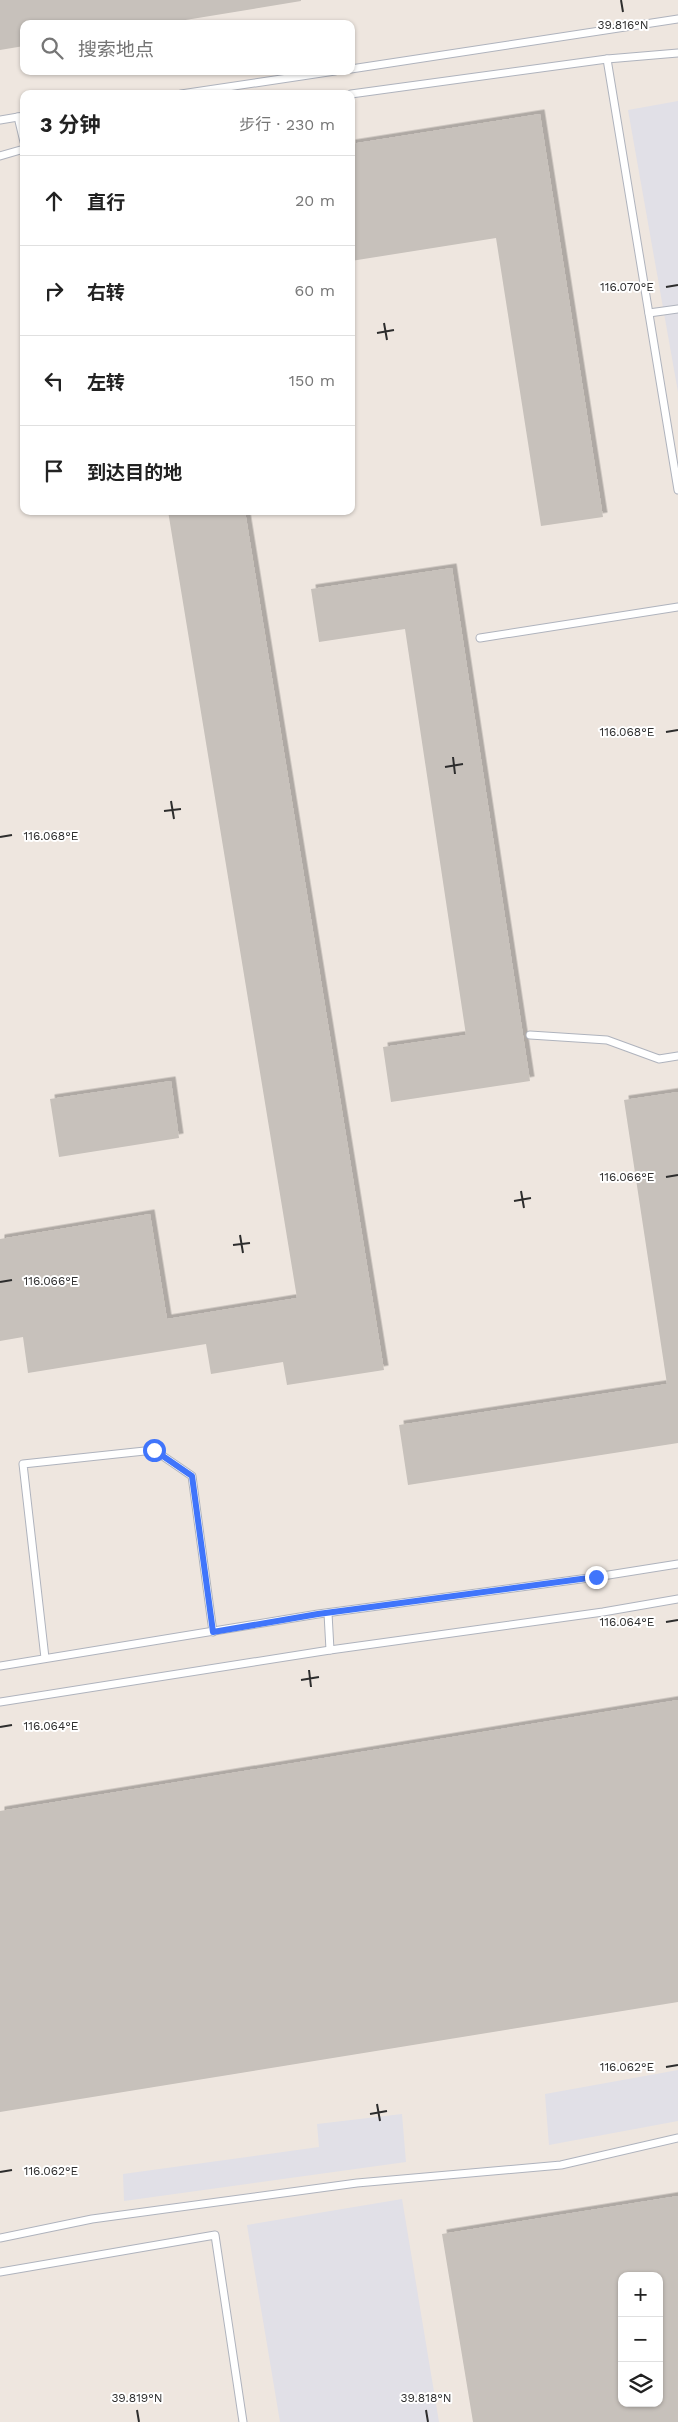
<!DOCTYPE html>
<html lang="zh">
<head>
<meta charset="utf-8">
<style>
  :root { --surface:#fff; --page:#f2f2f2; --text:#222; --muted:#767676; --line:#e0e0e0 }
  body { margin:0; font-family:"Work Sans","Noto Sans SC",sans-serif; background:var(--page); color:var(--text) }
  .controls { position:absolute; right:15px; bottom:15px; display:grid; overflow:hidden; border-radius:10px; box-shadow:0 1px 4px #0004 }
  .controls button { width:45px; height:45px; display:grid; place-items:center; padding:0; border:0; border-bottom:1px solid var(--line); background:var(--surface); color:var(--text); font:25px sans-serif }
  .stop { position:absolute; width:15px; height:15px; margin:-11px; border:4px solid #4075fb; border-radius:50%; background:#fff }
  .stop.end { background:#4075fb; border-color:#fff; box-shadow:0 1px 5px #0008 }
  .list { margin:0; padding:0; list-style:none }
  h2 { display:flex; justify-content:space-between; align-items:center; height:65px; margin:0; padding:0 20px; font-size:21px }
  h2 small { font-size:16px; font-weight:400; color:var(--muted) }
  .list li { display:grid; grid-template-columns:32px 1fr auto; gap:15px; align-items:center; box-sizing:border-box; height:90px; padding:0 20px; border-top:1px solid var(--line) }
  .list b { display:block; font-size:19px; white-space:nowrap }
  .list em { font-size:16px; font-style:normal; color:var(--muted) }
  .icon { flex:none; width:28px; height:28px; fill:none; stroke:currentColor; stroke-width:2; stroke-linecap:round; stroke-linejoin:round }
  .map { position:relative; flex:none; width:678px; height:2422px; overflow:hidden }
  .search { position:absolute; background:var(--surface); box-shadow:0 1px 4px #0004; left:20px; top:20px; width:335px; height:55px; display:flex; align-items:center; gap:12px; box-sizing:border-box; padding:0 18px; border-radius:10px; color:var(--muted); font-size:19px }
  .panel { position:absolute; background:var(--surface); box-shadow:0 1px 4px #0004; left:20px; top:90px; width:335px; height:425px; border-radius:10px }
  .map>svg:first-child { display:block }
  .industrial { fill:#e1e0e7 }
  .building { fill:#c7c1bb; fill-rule:evenodd; filter:url(#shadow) }
  .lines { fill:none; stroke-linecap:round; stroke-linejoin:round }
  .service-casing { stroke:#afb3bd; stroke-width:9 }
  .service { stroke:#fff; stroke-width:7 }
  .route { stroke:#4075fb; stroke-width:6 }
  .ticks { fill:none; stroke:#2d2d2d; stroke-width:2 }
  .ticks-label { font-size:12px; text-anchor:middle; fill:#2d2d2d; stroke:#fff; stroke-width:4; stroke-linejoin:round; paint-order:stroke }
</style>
</head>
<body>
<div class="map">
<svg width="678" height="2422" viewBox="0 0 678 2422">
  <defs>
    <filter id="shadow"><feDropShadow dx="4.5" dy="-4.5" stdDeviation="0" flood-color="#0004"/></filter>
  </defs>
  <rect width="100%" height="100%" fill="#eee6df"/>
  <g class="industrial">
    <path d="M 678,101 L 678,392 L 628,110 Z"/>
    <path d="M 678,2070 L 678,2121 L 549,2145 L 545,2094 Z"/>
    <path d="M 402,2114 L 406,2162 L 124,2201 L 123,2174 L 319,2147 L 317,2124 Z"/>
    <path d="M 402,2199 L 439,2422 L 280,2422 L 247,2225 Z"/>
  </g>
  <g class="building">
    <path d="M 0,0 L 301,0 L 301,1 L 161,24 L 24,24 L 24,46 L 0,50 Z"/>
    <path d="M 540,114 L 603,517 L 541,526 L 496,238 L 351,261 L 351,144 Z"/>
    <path d="M 168,511 L 245,511 L 384,1370 L 287,1385 L 283,1362 L 211,1374 L 206,1344 L 28,1373 L 23,1337 L 0,1341 L 0,1239 L 150,1214 L 167,1319 L 297,1298 Z"/>
    <path d="M 452,568 L 530,1081 L 391,1102 L 383,1047 L 466,1035 L 405,629 L 319,642 L 311,589 Z"/>
    <path d="M 171,1081 L 179,1138 L 59,1157 L 50,1099 Z"/>
    <path d="M 678,1092 L 678,1443 L 408,1485 L 399,1425 L 667,1384 L 624,1100 Z"/>
    <path d="M 678,1700 L 678,2002 L 0,2112 L 0,1811 Z"/>
    <path d="M 678,2196 L 678,2422 L 473,2422 L 442,2234 ZM 622,2276 L 659,2276 L 659,2403 L 622,2403 Z"/>
  </g>
  <g class="lines">
    <defs>
      <g id="service">
        <path d="M 607,59 L 678,490"/>
        <path d="M 351,69 L 678,19"/>
        <path d="M 181,94 L 335,71"/>
        <path d="M 351,94 L 607,59 L 678,53"/>
        <path d="M 18,117 L 24,142"/>
        <path d="M 0,120 L 24,116"/>
        <path d="M 0,156 L 24,149"/>
        <path d="M 649,313 L 678,309"/>
        <path d="M 480,638 L 678,607"/>
        <path d="M 530,1035 L 607,1040 L 659,1059 L 678,1056"/>
        <path d="M 328,1613 L 330,1650"/>
        <path d="M 45,1658 L 23,1464 L 154,1450 L 192,1476 L 213,1632"/>
        <path d="M 0,1666 L 318,1614 L 596,1577 L 678,1564"/>
        <path d="M 0,1702 L 330,1650 L 603,1612 L 678,1599"/>
        <path d="M 0,2238 L 92,2219 L 357,2183 L 561,2165 L 678,2138"/>
        <path d="M 0,2272 L 215,2235 L 243,2422"/>
      </g>
    </defs>
    <use href="#service" class="service-casing"/>
    <use href="#service" class="service"/>
  </g>
  <g class="lines">
    <path class="route" d="M 154,1450 L 192,1476 L 213,1632 L 318,1614 L 596,1577"/>
  </g>
  <path class="ticks" d="M 621,0 L 623,12M 666,287 L 678,285M 384,323 L 387,340M 377,333 L 394,330M 666,732 L 678,730M 453,757 L 455,774M 445,767 L 463,764M 171,801 L 174,819M 164,811 L 181,809M 0,837 L 12,835M 666,1177 L 678,1175M 521,1191 L 524,1208M 514,1201 L 531,1198M 240,1235 L 243,1253M 233,1245 L 250,1243M 0,1282 L 12,1280M 666,1622 L 678,1620M 309,1670 L 311,1687M 301,1680 L 319,1677M 0,1727 L 12,1725M 666,2067 L 678,2065M 377,2104 L 380,2121M 370,2114 L 387,2111M 0,2172 L 12,2170M 137,2410 L 139,2422M 426,2410 L 428,2422"/>
  <g class="ticks-label">
    <text x="623" y="29">39.816°N</text>
    <text x="627" y="291">116.070°E</text>
    <text x="627" y="736">116.068°E</text>
    <text x="51" y="840">116.068°E</text>
    <text x="627" y="1181">116.066°E</text>
    <text x="51" y="1285">116.066°E</text>
    <text x="627" y="1626">116.064°E</text>
    <text x="51" y="1730">116.064°E</text>
    <text x="627" y="2071">116.062°E</text>
    <text x="51" y="2175">116.062°E</text>
    <text x="137" y="2402">39.819°N</text>
    <text x="426" y="2402">39.818°N</text>
  </g>
</svg>
<div class="controls">
<button>+</button>
<button>−</button>
<button><svg class="icon" aria-label="layers" viewBox="0 0 24 24"><path d="M12 4l9 5-9 5-9-5zM3 14l9 5 9-5"/></svg></button>
</div>
<div class="stop" style="left:154px;top:1450px"></div>
<div class="stop end" style="left:596px;top:1577px"></div>
<div class="search"><svg class="icon" aria-label="search" viewBox="0 0 24 24"><circle cx="10" cy="10" r="6"/><path d="M15 15l6 6"/></svg>搜索地点</div>
<section class="panel">
<h2>3 分钟<small>步行 · 230 m</small></h2>
<ul class="list">
<li><svg class="icon" aria-label="ahead" viewBox="0 0 24 24"><path d="M12 20V5M6 11l6-6 6 6"/></svg><div><b>直行</b></div><em>20 m</em></li>
<li><svg class="icon" aria-label="right" viewBox="0 0 24 24"><path d="M7 20v-9h11M14 6l5 5-5 5"/></svg><div><b>右转</b></div><em>60 m</em></li>
<li><svg class="icon" aria-label="left" viewBox="0 0 24 24"><path d="M17 20v-9H6M10 6l-5 5 5 5"/></svg><div><b>左转</b></div><em>150 m</em></li>
<li><svg class="icon" aria-label="arrive" viewBox="0 0 24 24"><path d="M6 21V4h12l-3 4 3 4H6"/></svg><div><b>到达目的地</b></div></li>
</ul>
</section>
</div>
</body>
</html>
